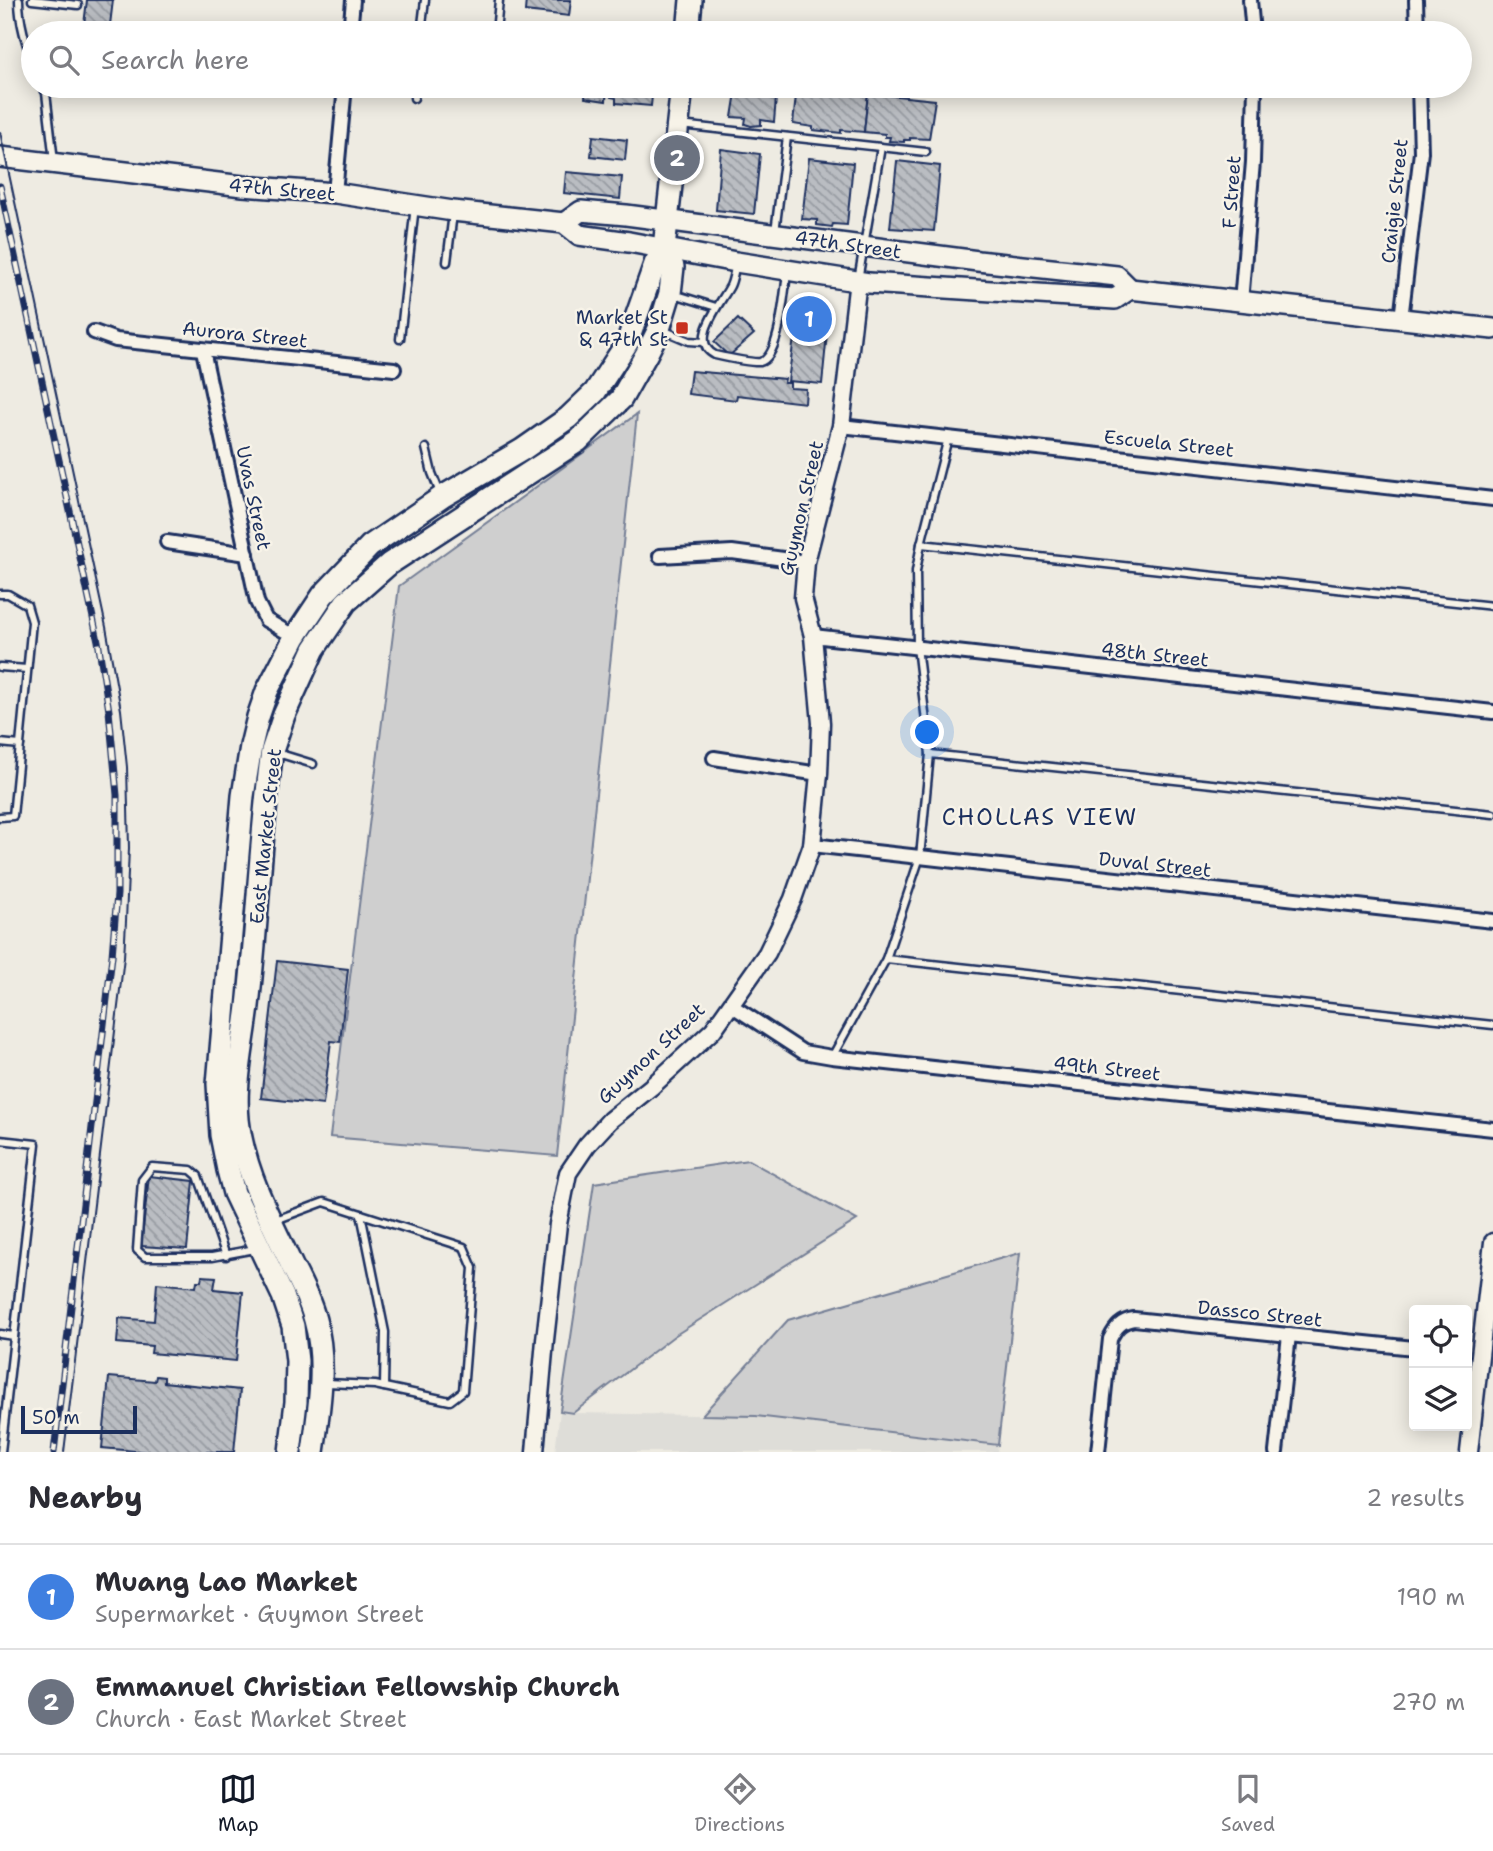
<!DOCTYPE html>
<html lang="en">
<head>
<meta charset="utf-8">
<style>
  :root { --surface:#fff; --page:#f7f7f7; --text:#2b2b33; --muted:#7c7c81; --line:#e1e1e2; --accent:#111827 }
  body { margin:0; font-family:"Shantell Sans",sans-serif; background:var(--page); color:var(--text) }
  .controls { position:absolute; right:21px; bottom:21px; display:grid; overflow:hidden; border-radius:7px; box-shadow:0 4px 18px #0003 }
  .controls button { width:63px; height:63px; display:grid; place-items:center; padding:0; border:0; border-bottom:2px solid var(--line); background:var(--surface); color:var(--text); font:35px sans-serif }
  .scale { position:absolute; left:21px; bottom:18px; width:116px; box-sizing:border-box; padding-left:7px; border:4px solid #1b2f5e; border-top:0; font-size:19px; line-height:24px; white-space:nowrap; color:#1b2f5e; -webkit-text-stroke:5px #f7f3e8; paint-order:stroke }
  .you { position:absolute; left:928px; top:733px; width:24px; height:24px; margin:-18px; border:5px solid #fff; border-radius:50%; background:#1a73e8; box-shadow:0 0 0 10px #1a73e833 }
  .badge { display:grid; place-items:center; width:46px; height:46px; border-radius:50%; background:var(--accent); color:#fff; font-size:23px; font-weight:700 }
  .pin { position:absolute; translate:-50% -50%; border:4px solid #fff; box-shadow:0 2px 7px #0006 }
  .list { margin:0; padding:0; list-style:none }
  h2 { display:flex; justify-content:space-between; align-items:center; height:91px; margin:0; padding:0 28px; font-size:30px }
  h2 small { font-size:23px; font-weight:400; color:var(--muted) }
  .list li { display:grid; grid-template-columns:46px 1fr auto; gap:21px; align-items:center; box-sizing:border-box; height:105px; padding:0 28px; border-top:2px solid var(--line) }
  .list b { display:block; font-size:26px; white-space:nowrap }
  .list p { margin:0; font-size:23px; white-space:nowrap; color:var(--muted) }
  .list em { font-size:23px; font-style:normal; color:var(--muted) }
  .icon { flex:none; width:38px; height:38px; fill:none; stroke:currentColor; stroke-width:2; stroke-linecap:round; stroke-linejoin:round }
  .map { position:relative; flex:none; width:1493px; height:1452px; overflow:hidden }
  .search { position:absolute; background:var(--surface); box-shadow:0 4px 18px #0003; left:21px; right:21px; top:21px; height:77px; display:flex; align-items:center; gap:18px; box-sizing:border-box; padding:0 24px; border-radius:38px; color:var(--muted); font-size:26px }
  .sheet { height:301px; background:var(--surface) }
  nav { display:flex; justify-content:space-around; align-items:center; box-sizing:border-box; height:98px; border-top:2px solid var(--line); background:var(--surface); font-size:19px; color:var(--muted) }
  nav a { display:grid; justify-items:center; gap:4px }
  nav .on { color:var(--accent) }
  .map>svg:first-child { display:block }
  .built { fill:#deddd8 }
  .green { fill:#cfcfcf; stroke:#757f96; stroke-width:2 }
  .building { fill:url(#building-back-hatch); stroke:#1b2f5e; stroke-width:2 }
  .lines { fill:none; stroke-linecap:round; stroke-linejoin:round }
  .service-casing { stroke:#1b2f5e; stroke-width:11 }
  .minor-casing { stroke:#1b2f5e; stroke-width:18 }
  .tertiary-casing { stroke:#1b2f5e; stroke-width:21 }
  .secondary-casing { stroke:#1b2f5e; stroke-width:24 }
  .primary-casing { stroke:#1b2f5e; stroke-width:26 }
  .service { stroke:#f7f3e8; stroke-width:6 }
  .minor { stroke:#f7f3e8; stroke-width:12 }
  .tertiary { stroke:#f7f3e8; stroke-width:16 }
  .secondary { stroke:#f7f3e8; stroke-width:19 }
  .primary { stroke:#f7f3e8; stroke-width:21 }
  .tram { stroke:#1b2f5e; stroke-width:2 }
  .rail-casing { stroke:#1b2f5e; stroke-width:7 }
  .rail { stroke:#f7f3e8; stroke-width:4.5; stroke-dasharray:13; stroke-linecap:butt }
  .poi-dot { fill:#c8321e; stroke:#f7f3e8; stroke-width:2.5 }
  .labels { text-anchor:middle; stroke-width:5; stroke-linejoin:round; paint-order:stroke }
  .street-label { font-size:19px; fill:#1b2f5e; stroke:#f7f3e8 }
  .poi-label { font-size:19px; fill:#1b2f5e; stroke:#f7f3e8; text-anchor:end }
  .quarter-label { font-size:23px; letter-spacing:2px; fill:#1b2f5e; stroke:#f7f3e8 }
</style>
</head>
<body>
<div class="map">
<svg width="1493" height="1452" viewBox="0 0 1493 1452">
  <defs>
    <pattern id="building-back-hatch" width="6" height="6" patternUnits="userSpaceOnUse" patternTransform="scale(1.75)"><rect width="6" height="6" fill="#babdc2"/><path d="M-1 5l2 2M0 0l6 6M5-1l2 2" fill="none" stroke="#969aa1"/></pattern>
  </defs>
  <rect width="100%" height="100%" fill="#eeebe2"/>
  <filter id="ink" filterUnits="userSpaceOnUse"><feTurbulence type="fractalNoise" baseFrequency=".0143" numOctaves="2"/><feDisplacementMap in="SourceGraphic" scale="14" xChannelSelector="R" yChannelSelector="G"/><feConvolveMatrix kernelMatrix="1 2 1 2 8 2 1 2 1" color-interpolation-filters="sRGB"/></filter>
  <g filter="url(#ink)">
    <path class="built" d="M 560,1411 L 573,1413 L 756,1416 L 998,1445 L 997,1452 L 555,1452 Z"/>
    <g class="green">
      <path d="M 637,414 L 557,1156 L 330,1137 L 399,586 Z"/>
      <path d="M 748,1160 L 857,1220 L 674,1336 L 573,1413 L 560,1411 L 594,1183 Z"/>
      <path d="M 1020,1253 L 998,1445 L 756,1416 L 702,1415 L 788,1320 Z"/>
    </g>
    <g class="building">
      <path d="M 87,0 L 113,0 L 109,33 L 83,33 Z"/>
      <path d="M 526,0 L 571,0 L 569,16 L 525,11 Z"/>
      <path d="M 44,24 L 49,25 L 49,28 L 74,31 L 75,28 L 80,28 L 79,33 L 43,33 Z"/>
      <path d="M 586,86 L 607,86 L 606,101 L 585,98 Z"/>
      <path d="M 612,86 L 653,86 L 651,106 L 616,103 L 616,98 L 611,97 Z"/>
      <path d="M 737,86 L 777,86 L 774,122 L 761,120 L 761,125 L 751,126 L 745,124 L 746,118 L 732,117 Z"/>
      <path d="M 797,86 L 868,93 L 864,132 L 841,130 L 841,133 L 813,130 L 813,127 L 793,124 Z"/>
      <path d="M 868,93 L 935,100 L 929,139 L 910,138 L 910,140 L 904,140 L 904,142 L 889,141 L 890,137 L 885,137 L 885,134 L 864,132 Z"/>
      <path d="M 593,136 L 627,140 L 625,160 L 591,156 Z"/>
      <path d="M 721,149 L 760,154 L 754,214 L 716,210 Z"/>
      <path d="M 809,158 L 853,163 L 847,225 L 833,224 L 832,227 L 817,225 L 817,220 L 802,219 Z"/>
      <path d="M 897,161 L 940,166 L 934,231 L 890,228 Z"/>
      <path d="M 566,172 L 622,177 L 620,199 L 564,193 Z"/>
      <path d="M 801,310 L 829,313 L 822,384 L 788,381 L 797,316 L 801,316 Z"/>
      <path d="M 738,319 L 754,334 L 729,356 L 714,342 Z"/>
      <path d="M 691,371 L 785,379 L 784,383 L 790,383 L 790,388 L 806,389 L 805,403 L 737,395 L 736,400 L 688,394 Z"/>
      <path d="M 277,961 L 348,969 L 340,1042 L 331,1041 L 323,1105 L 261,1098 Z"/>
      <path d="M 149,1176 L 194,1181 L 187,1249 L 141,1246 Z"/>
      <path d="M 202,1276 L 216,1277 L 214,1289 L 243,1292 L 236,1361 L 151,1353 L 152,1346 L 117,1343 L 119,1318 L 154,1321 L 157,1283 L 196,1287 L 197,1281 L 201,1281 Z"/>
      <path d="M 156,1376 L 164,1377 L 164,1382 L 240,1390 L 234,1452 L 147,1452 L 102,1448 L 109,1377 L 155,1381 Z"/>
    </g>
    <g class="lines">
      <defs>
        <g id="service">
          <path d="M 19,0 C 19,22 26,43 33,64"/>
          <path d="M 32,0 L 78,5"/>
          <path d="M 421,33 L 425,0"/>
          <path d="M 496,33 L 499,0"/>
          <path d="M 42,86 L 46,93 L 54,161"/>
          <path d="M 414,98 L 416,86"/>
          <path d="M 680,125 L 926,152"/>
          <path d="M 775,232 L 787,137"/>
          <path d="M 447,262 L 453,213"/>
          <path d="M 736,264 C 734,271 733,280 730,286 C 721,303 688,342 715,355 C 724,357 752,363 760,362 C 780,358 784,292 787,274"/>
          <path d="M 858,280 L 881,147"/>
          <path d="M 674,294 L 716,307"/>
          <path d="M 663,330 L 689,341 L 704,342"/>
          <path d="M 400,339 L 415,206"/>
          <path d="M 426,448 L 432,473 L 440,493"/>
          <path d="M 921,544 L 1493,606"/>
          <path d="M 0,594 L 8,594 L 27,605 L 32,622 L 13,816 L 0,817"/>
          <path d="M 0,667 L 27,669"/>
          <path d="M 0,743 L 20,745"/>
          <path d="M 274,752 L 313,764"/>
          <path d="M 930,754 L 1493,814"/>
          <path d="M 886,959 L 1493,1025"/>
          <path d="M 832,1057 L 886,959 L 920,857 L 930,754 L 917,647 L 916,571 L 921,544 L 948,438"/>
          <path d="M 0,1140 L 36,1144 L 1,1452"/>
          <path d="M 361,1214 L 385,1332 L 384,1387"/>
          <path d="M 273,1221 L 324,1202 L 464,1247 L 473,1268 L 463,1391 L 450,1401 L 375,1385 L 326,1383"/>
          <path d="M 226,1256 L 198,1176 L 191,1170 L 152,1167 L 142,1180 L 137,1250 L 145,1257 L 212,1257 L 255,1249"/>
          <path d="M 0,1334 L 14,1336"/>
        </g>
        <g id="minor">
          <path d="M 1250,0 L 1253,33"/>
          <path d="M 1416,0 L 1417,33"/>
          <path d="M 350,33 L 353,0"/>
          <path d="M 335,193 L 345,86"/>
          <path d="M 1241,302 L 1253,162 L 1255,86"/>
          <path d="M 1401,319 L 1421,152 L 1419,86"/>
          <path d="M 94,332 L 116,340 L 394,369"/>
          <path d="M 203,350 L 257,602 L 266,620 L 295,637"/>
          <path d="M 841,426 L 1493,499"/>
          <path d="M 167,542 L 247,554"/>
          <path d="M 660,556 L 732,552 L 806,562"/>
          <path d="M 813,636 L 1493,712"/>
          <path d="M 714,758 L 819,774"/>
          <path d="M 812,845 L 1493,921"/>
          <path d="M 731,1005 L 803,1052 L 832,1057 L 1493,1129"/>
          <path d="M 1098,1452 L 1110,1339 C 1116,1327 1121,1321 1134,1319 L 1414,1348"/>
          <path d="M 1276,1452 L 1289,1335"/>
        </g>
        <g id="tertiary">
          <path d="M 535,1452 L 545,1340 L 558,1224 L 568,1173 L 587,1145 L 610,1120 L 651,1087 L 713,1030 L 767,953 L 793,899 L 812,845 L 819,774 L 821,723 L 813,636 L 803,598 L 806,562 L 841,426 L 858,280"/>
          <path d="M 1469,1452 L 1493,1242"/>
        </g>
        <g id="secondary">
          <path d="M 0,157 L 243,186 L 335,193 L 453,211 L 564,223 L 579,235 L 629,242 L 736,262 L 869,283 L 1115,299 L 1130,289 L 1493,329"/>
          <path d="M 564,223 L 581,211 L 626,215 L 978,261 L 1117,276 L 1130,289"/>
        </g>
        <g id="primary">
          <path d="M 688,33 L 691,0"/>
          <path d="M 290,1452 L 296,1402 L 297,1361 L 293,1326 L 283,1296 L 234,1193 L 228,1170 L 221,1135 L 218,1084 L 243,796 L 251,746 L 258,717 L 267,691 L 295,637 L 323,595 L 370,546 L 442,497 L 522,450 L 568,418 L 595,392 L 627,343 L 655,264 L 664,248 L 682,86"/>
          <path d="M 313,1452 C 319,1409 327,1362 315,1320 C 310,1301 301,1283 292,1266 C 273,1225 250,1183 241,1138 C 231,1094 243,1050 248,1006 C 258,921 260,836 272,751 L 284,715 L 314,649 L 346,602 L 389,564 L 578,441 L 621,399 L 647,353 L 659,329 L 670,293 L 673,267 L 664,248"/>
        </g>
      </defs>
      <use href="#service" class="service-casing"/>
      <use href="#minor" class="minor-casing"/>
      <use href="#tertiary" class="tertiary-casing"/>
      <use href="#secondary" class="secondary-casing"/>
      <use href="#primary" class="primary-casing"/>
      <use href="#service" class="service"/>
      <use href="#minor" class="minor"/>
      <use href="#tertiary" class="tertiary"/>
      <use href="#secondary" class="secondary"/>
      <use href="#primary" class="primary"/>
      <path class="tram" d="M 0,132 L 106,627 L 121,710 L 127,767 L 129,848 L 126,921 L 124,957 L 64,1452"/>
      <defs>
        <path id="rail" d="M 0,186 L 98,641 L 109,711 L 117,795 L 117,894 L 112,956 L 54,1452"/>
      </defs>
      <use href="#rail" class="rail-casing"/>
      <use href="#rail" class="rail"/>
    </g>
  </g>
  <rect class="poi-dot" x="675" y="321" width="14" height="14" rx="3.5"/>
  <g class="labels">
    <g class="street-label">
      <text transform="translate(282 189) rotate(5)" y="7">47th Street</text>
      <text transform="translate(1231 192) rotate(-86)" y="7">F Street</text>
      <text transform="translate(1394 201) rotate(-84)" y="7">Craigie Street</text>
      <text transform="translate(848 244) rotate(8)" y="7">47th Street</text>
      <text transform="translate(245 334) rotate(6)" y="7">Aurora Street</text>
      <text transform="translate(1169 443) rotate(6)" y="7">Escuela Street</text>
      <text transform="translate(254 498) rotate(78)" y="7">Uvas Street</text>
      <text transform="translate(801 508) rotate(-77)" y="7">Guymon Street</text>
      <text transform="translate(1155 654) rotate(6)" y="7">48th Street</text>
      <text transform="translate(265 836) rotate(-84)" y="7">East Market Street</text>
      <text transform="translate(1155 864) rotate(6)" y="7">Duval Street</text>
      <text transform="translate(651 1053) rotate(-43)" y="7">Guymon Street</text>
      <text transform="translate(1107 1068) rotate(6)" y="7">49th Street</text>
      <text transform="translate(1260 1313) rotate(6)" y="7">Dassco Street</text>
    </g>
    <g class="poi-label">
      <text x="668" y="324">Market St<tspan x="668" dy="22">&amp; 47th St</tspan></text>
    </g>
    <g class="quarter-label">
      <text x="1040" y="825">CHOLLAS VIEW</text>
    </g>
  </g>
</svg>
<div class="controls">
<button><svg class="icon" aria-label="locate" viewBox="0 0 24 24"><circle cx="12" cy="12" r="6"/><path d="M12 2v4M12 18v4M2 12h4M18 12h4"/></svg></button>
<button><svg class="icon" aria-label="layers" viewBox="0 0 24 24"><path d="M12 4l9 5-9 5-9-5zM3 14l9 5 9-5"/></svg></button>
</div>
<div class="scale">50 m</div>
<div class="you"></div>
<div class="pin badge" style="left:809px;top:319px;background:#3f7fe0">1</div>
<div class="pin badge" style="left:677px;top:158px;background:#6b7280">2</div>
<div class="search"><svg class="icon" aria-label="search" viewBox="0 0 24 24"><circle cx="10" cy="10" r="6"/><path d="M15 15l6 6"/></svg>Search here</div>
</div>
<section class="sheet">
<h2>Nearby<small>2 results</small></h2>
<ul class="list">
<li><span class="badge" style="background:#3f7fe0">1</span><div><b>Muang Lao Market</b><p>Supermarket · Guymon Street</p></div><em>190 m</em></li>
<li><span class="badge" style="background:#6b7280">2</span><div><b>Emmanuel Christian Fellowship Church</b><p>Church · East Market Street</p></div><em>270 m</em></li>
</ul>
</section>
<nav>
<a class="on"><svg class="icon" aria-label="map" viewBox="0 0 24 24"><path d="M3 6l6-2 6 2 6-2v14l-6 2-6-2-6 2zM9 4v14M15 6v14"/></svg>Map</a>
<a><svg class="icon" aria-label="directions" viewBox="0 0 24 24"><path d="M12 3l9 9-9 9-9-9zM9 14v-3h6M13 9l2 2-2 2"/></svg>Directions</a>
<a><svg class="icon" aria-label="saved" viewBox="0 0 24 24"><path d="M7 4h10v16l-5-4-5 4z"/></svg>Saved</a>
</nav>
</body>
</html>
